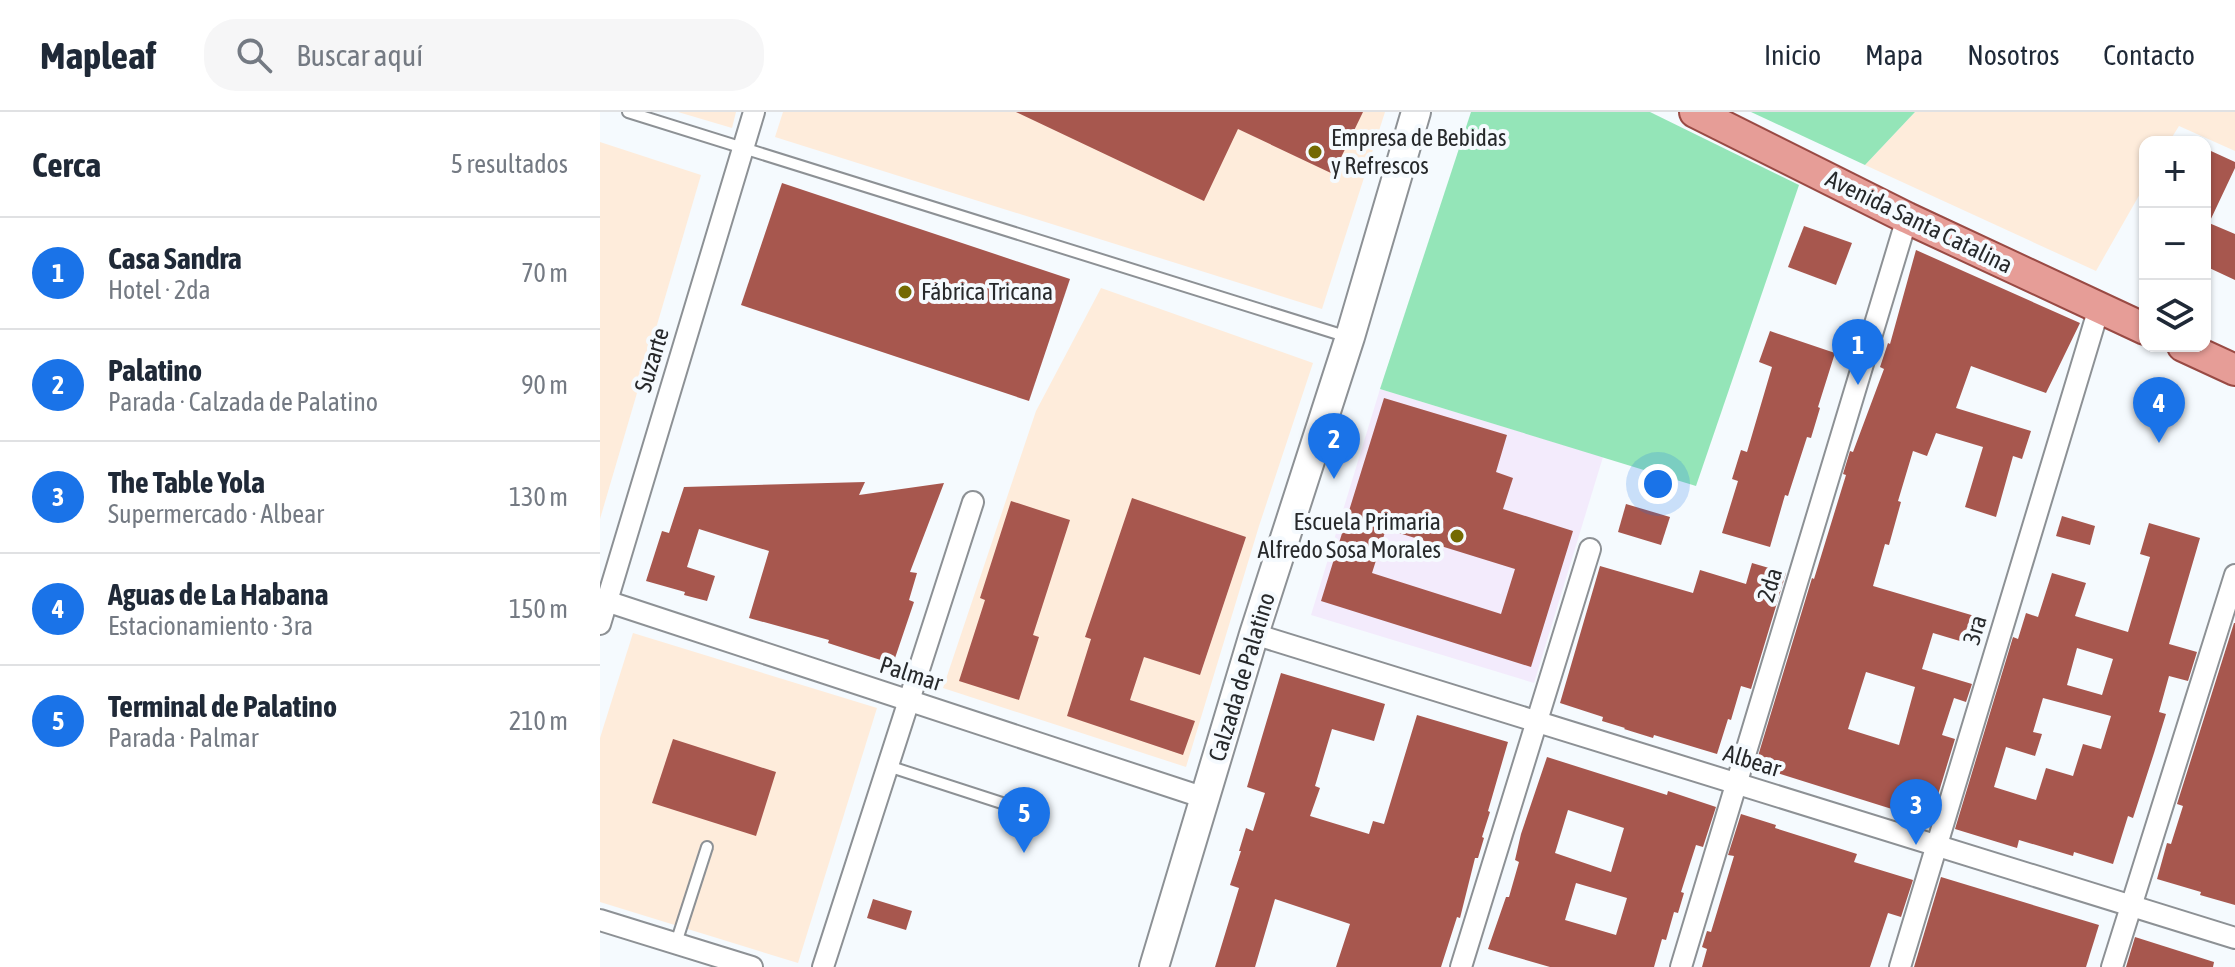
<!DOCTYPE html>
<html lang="es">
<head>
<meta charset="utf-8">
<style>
  :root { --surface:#fff; --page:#f6f6f7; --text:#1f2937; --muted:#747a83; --line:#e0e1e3; --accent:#1a73e8 }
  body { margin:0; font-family:"Asap Condensed",sans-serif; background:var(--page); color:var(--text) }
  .controls { position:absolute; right:24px; top:24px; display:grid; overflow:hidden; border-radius:16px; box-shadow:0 2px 6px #0004 }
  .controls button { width:72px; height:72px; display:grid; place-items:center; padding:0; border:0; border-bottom:2px solid var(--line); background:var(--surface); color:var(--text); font:40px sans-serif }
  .you { position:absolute; left:1058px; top:372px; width:28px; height:28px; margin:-20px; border:6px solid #fff; border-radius:50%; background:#1a73e8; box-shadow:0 0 0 12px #1a73e833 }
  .badge { display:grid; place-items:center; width:52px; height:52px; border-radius:50%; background:var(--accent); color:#fff; font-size:26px; font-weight:700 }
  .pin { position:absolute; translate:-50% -66px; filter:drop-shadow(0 2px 4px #0008) }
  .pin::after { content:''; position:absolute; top:42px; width:28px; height:24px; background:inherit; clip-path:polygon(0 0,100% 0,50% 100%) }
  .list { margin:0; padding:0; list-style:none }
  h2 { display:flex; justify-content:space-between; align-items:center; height:104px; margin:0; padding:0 32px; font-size:34px }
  h2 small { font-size:26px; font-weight:400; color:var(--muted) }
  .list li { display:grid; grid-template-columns:52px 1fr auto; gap:24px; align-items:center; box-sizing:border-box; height:112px; padding:0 32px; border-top:2px solid var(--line) }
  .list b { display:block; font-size:30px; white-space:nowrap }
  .list p { margin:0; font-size:26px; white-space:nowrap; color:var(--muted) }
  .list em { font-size:26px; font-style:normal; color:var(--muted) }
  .icon { flex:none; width:44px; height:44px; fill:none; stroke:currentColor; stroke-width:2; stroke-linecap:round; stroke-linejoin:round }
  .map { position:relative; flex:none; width:1635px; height:855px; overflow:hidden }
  header { display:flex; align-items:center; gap:48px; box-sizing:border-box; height:112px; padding:0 40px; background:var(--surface); border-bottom:2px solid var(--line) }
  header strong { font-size:38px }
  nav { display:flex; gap:44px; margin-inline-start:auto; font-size:28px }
  .search { width:560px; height:72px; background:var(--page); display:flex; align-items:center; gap:20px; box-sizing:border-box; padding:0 28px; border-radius:32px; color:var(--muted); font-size:30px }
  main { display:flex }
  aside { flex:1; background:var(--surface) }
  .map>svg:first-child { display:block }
  .industrial { fill:#feecdb }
  .education { fill:#f3ebfc }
  .green { fill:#94e5b8 }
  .building { fill:#a7574e; fill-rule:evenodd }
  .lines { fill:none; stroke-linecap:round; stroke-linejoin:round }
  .lane-casing { stroke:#8d9195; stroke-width:14 }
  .street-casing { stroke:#8d9195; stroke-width:24 }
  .secondary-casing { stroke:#8d9195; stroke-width:32 }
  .primary-casing { stroke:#994a44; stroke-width:34 }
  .lane { stroke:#fff; stroke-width:10 }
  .street { stroke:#fff; stroke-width:20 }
  .secondary { stroke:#fff; stroke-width:28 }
  .primary { stroke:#e69d97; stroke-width:30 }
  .poi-dot { fill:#746a02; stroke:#f5fafe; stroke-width:3 }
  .labels { text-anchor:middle; stroke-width:8; stroke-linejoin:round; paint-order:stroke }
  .poi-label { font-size:24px; fill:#27292b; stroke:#f5fafe; text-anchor:start }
  .street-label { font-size:24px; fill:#27292b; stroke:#f5fafe }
</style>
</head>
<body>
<header>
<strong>Mapleaf</strong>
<div class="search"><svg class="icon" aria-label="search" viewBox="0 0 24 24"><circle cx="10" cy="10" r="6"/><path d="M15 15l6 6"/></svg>Buscar aquí</div>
<nav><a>Inicio</a><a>Mapa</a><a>Nosotros</a><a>Contacto</a></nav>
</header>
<main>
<aside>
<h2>Cerca<small>5 resultados</small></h2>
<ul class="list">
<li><span class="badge">1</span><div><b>Casa Sandra</b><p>Hotel · 2da</p></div><em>70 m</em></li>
<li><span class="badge">2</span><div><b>Palatino</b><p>Parada · Calzada de Palatino</p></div><em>90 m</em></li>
<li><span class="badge">3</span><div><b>The Table Yola</b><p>Supermercado · Albear</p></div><em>130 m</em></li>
<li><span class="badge">4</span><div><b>Aguas de La Habana</b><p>Estacionamiento · 3ra</p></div><em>150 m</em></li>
<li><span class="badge">5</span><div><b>Terminal de Palatino</b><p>Parada · Palmar</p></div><em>210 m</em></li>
</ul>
</aside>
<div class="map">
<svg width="1635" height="855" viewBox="0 0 1635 855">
  <rect width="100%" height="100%" fill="#f5fafe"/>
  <g class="industrial">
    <path d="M 78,0 L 136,0 L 132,16 Z"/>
    <path d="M 183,0 L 785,0 L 722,197 L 175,25 Z"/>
    <path d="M 1315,0 L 1635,0 L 1635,39 L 1579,14 L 1569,30 L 1545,30 L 1545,73 L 1496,159 L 1265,53 Z"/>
    <path d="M 0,30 L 101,63 L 0,407 Z"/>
    <path d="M 501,176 L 713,251 L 659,414 L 586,655 L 343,576 L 436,299 Z"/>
    <path d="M 33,521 L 277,596 L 198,851 L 0,790 L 0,626 Z"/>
  </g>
  <path class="education" d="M 780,277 L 1003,345 L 934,571 L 711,503 Z"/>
  <g class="green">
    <path d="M 871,0 L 1050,0 L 1199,73 L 1096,374 L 780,277 Z"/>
    <path d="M 1151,0 L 1315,0 L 1265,53 Z"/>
  </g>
  <g class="building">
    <path d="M 416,0 L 763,0 L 733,62 L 638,17 L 604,89 Z"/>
    <path d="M 1611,39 L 1635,50 L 1635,56 L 1609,111 L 1635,122 L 1635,168 L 1605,154 L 1605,51 Z"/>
    <path d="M 182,71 L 470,167 L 429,289 L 141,193 Z"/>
    <path d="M 1204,114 L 1252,131 L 1236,173 L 1188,155 Z"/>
    <path d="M 1316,138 L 1480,211 L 1446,281 L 1371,254 L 1356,296 L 1431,319 L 1422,347 L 1413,344 L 1396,405 L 1365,395 L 1383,335 L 1336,321 L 1327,344 L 1313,339 L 1298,389 L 1301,390 L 1289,433 L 1285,432 L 1273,474 L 1378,505 L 1370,532 L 1333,521 L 1322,557 L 1372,572 L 1366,590 L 1354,586 L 1342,623 L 1355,627 L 1330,709 L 1155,654 L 1212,466 L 1214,467 L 1246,363 L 1243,362 L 1250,339 L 1253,340 L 1284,257 L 1280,255 L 1288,231 L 1290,232 ZM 1266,560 L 1315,575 L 1299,633 L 1248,617 Z"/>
    <path d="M 1170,219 L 1235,241 L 1218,295 L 1220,296 L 1211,326 L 1207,325 L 1188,384 L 1185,383 L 1170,435 L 1122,421 L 1138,369 L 1132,367 L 1141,338 L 1147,340 L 1172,255 L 1159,250 Z"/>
    <path d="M 784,286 L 907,323 L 896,360 L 913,366 L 903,397 L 973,419 L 931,555 L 721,489 ZM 786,417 L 915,457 L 901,502 L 772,461 Z"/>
    <path d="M 265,370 L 259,383 L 344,371 L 310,460 L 317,461 L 309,488 L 314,490 L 293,552 L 228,531 L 229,528 L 149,506 L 169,439 L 99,417 L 87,455 L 115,464 L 107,489 L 84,483 L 85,480 L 46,469 L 62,419 L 69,421 L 84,375 Z"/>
    <path d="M 532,386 L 646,425 L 600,563 L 544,545 L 530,588 L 595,609 L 583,643 L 467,604 L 491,527 L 485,525 Z"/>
    <path d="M 411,389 L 470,408 L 433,523 L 439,525 L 419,588 L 359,569 L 385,488 L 380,486 Z"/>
    <path d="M 1026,392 L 1070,405 L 1061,433 L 1018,420 Z"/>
    <path d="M 1462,404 L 1495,414 L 1490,433 L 1456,424 Z"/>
    <path d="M 1549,411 L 1600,426 L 1569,532 L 1597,540 L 1588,569 L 1569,564 L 1559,600 L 1566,602 L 1554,641 L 1533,706 L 1528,704 L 1513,752 L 1474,740 L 1473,744 L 1419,728 L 1417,736 L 1355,717 L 1413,525 L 1418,527 L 1426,501 L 1438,505 L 1452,461 L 1486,471 L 1475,504 L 1528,520 L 1550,445 L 1540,442 ZM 1477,536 L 1513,547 L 1502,583 L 1467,573 ZM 1443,586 L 1511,604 L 1501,637 L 1483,632 L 1473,664 L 1446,656 L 1436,688 L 1394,675 L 1406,635 L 1435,644 L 1442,622 L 1433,620 Z"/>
    <path d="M 1152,451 L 1186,461 L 1151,577 L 1141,574 L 1131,608 L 1128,607 L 1117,642 L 1054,623 L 1053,626 L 1024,617 L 1025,616 L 1002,609 L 1003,605 L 960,591 L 1000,454 L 1093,481 L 1100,458 L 1146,472 Z"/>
    <path d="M 1634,511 L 1635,511 L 1635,793 L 1600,783 L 1601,780 L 1557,767 L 1567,731 L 1571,732 L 1583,694 L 1577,692 Z"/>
    <path d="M 681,561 L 785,592 L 774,629 L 732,617 L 715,674 L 720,676 L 710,704 L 769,722 L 773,709 L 784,712 L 817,603 L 908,630 L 888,699 L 890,700 L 882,725 L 884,726 L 878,746 L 875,746 L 860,806 L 857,805 L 841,855 L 736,855 L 750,812 L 675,787 L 655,855 L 615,855 L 639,776 L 630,773 L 641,739 L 639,739 L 646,716 L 653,719 L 665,681 L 647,675 Z"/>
    <path d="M 73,627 L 176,660 L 156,724 L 52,691 Z"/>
    <path d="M 947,645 L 1067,683 L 1068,679 L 1116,695 L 1103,735 L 1096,733 L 1081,780 L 1084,781 L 1078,801 L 1074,800 L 1066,828 L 1062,827 L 1054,855 L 950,855 L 888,837 L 906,785 L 909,785 L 919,750 L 915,748 L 921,722 ZM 968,698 L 1024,716 L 1011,760 L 955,741 ZM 976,771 L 1027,786 L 1016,823 L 965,808 Z"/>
    <path d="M 1141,702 L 1176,713 L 1175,716 L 1257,742 L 1254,750 L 1313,768 L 1301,805 L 1288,801 L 1270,855 L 1102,855 L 1107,837 L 1102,835 L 1107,819 L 1111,820 L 1134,744 L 1128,743 Z"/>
    <path d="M 1341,765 L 1499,813 L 1486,855 L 1314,855 Z"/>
    <path d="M 273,787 L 312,799 L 306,818 L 267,806 Z"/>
    <path d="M 1535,825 L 1614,850 L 1613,855 L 1526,855 Z"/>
  </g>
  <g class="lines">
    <defs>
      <g id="lane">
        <path d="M 28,0 L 748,225"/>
        <path d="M 288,654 L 405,692"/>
        <path d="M 76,831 L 107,735"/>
      </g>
      <g id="street">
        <path d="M 0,487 L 605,686"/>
        <path d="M 0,512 L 154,0"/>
        <path d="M 654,522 L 1635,826"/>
        <path d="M 0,808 L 152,855"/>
        <path d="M 223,855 L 373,390"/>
        <path d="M 861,855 L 990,437"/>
        <path d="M 1081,855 L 1307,106"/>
        <path d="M 1300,855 L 1499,196"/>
        <path d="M 1512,855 L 1635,463"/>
      </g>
      <path id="secondary" d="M 554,855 L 654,522 L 750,225 L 816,0"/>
      <g id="primary">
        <path d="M 1095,0 L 1307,106 L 1545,217"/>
        <path d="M 1583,234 L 1635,258"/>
      </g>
    </defs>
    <use href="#lane" class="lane-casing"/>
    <use href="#street" class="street-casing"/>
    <use href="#secondary" class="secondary-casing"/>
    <use href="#primary" class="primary-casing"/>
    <use href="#lane" class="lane"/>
    <use href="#street" class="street"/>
    <use href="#secondary" class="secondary"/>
    <use href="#primary" class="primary"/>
  </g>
  <g class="poi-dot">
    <circle cx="715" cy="40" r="8"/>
    <circle cx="305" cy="180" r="8"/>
    <circle cx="857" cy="424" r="8"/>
  </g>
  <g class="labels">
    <g class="poi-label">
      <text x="731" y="34">Empresa de Bebidas<tspan x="731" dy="28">y Refrescos</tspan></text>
      <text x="321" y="188">Fábrica Tricana</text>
      <text x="841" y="418" text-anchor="end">Escuela Primaria<tspan x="841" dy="28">Alfredo Sosa Morales</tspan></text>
    </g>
    <g class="street-label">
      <text transform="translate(1319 110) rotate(26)" y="8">Avenida Santa Catalina</text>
      <text transform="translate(52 248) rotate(-73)" y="8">Suzarte</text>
      <text transform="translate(1170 473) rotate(-73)" y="8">2da</text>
      <text transform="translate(1375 518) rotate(-73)" y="8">3ra</text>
      <text transform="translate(311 562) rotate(18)" y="8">Palmar</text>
      <text transform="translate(642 565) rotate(-73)" y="8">Calzada de Palatino</text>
      <text transform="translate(1152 649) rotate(17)" y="8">Albear</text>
    </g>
  </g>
</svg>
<div class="controls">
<button>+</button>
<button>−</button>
<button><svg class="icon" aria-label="layers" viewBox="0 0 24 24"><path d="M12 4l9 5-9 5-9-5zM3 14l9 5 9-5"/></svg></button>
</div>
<div class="you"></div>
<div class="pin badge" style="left:1258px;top:273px">1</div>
<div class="pin badge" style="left:734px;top:367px">2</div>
<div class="pin badge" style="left:1316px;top:733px">3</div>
<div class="pin badge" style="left:1559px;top:331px">4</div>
<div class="pin badge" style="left:424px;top:741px">5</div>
</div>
</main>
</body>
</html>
